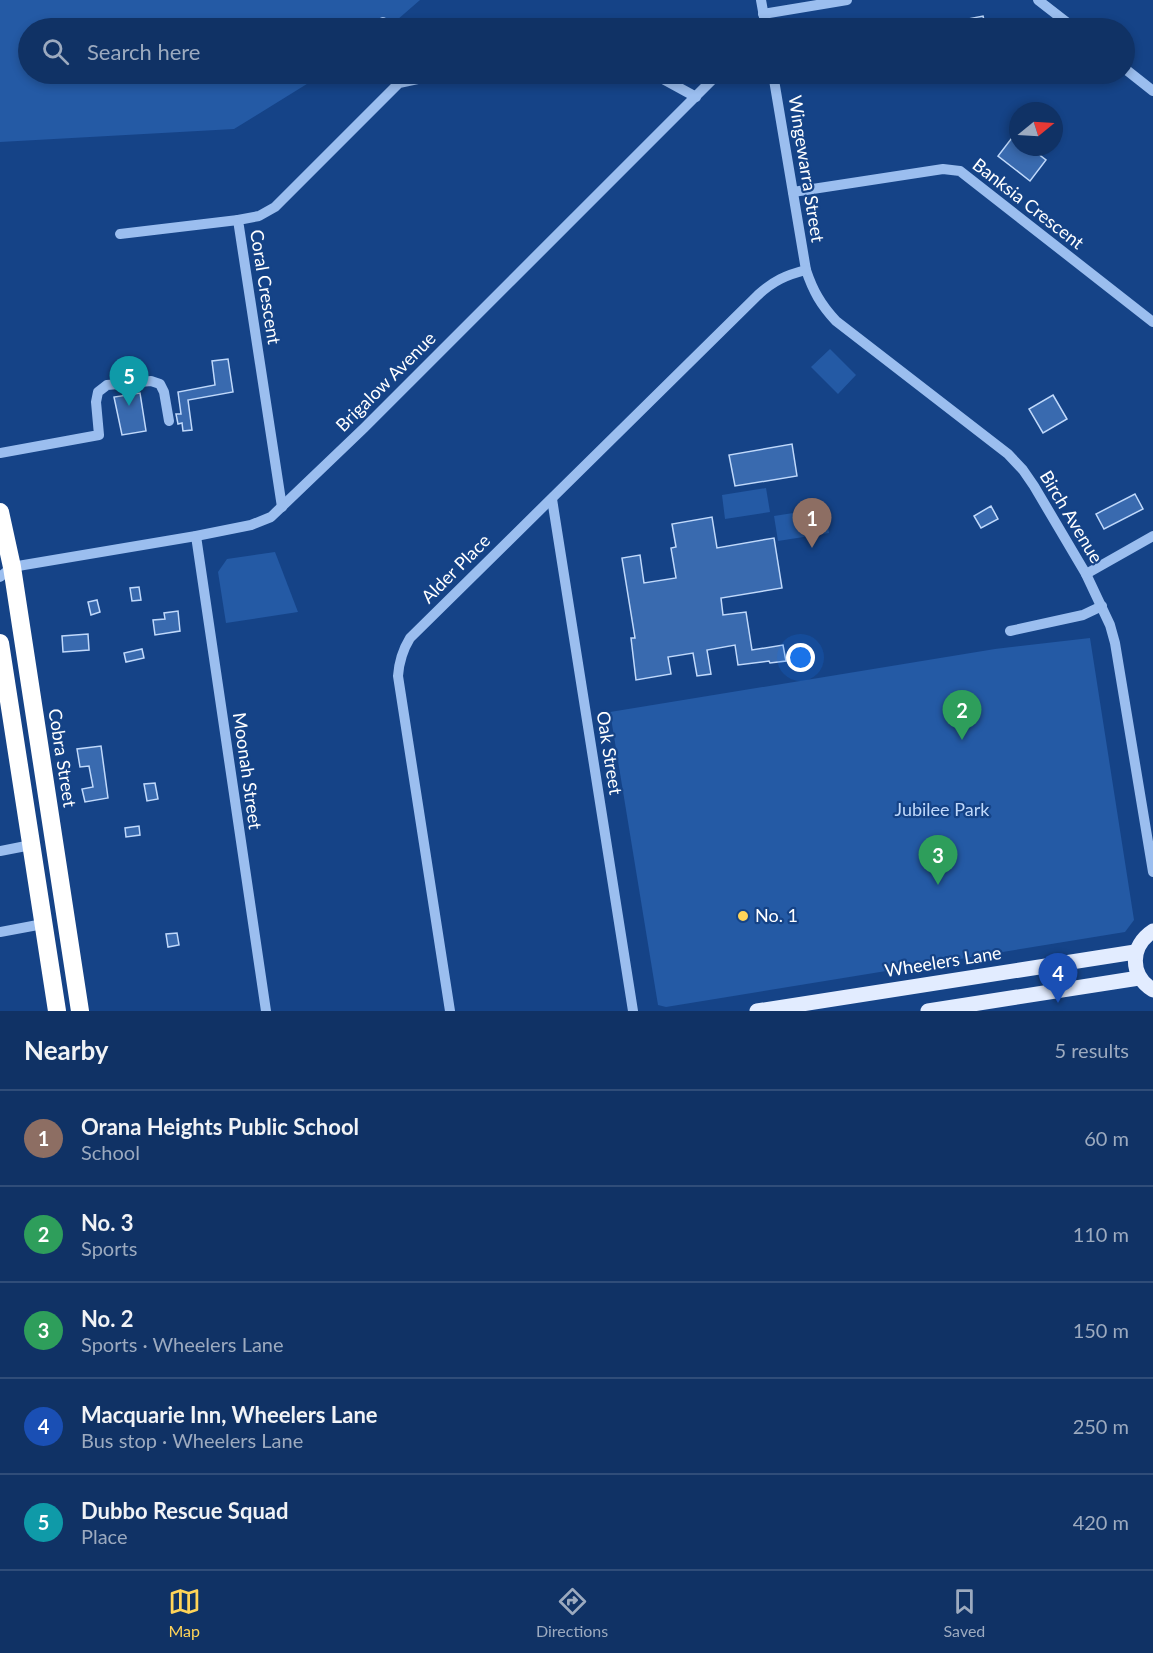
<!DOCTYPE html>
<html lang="en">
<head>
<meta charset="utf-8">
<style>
  :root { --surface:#103265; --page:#1e3e6e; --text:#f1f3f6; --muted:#9caabf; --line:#304d79; --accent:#ffd458 }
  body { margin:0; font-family:Lato,sans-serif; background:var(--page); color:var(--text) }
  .compass { position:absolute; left:1009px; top:102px; width:54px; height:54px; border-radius:50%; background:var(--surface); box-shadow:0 3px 9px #0003; rotate:72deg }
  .you { position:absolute; left:801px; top:658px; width:21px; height:21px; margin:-15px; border:4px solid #fff; border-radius:50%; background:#1a73e8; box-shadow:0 0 0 9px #1a73e833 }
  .badge { display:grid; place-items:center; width:39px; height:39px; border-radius:50%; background:var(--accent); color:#fff; font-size:20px; font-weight:700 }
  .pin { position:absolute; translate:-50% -50px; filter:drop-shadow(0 2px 3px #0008) }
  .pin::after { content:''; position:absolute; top:32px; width:21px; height:18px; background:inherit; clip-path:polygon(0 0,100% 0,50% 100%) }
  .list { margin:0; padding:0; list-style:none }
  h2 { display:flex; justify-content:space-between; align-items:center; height:78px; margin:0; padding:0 24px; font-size:26px }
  h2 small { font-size:20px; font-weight:400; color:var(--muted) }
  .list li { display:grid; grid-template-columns:39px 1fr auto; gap:18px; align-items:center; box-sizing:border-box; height:96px; padding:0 24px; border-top:2px solid var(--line) }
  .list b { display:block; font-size:22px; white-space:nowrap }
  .list p { margin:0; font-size:20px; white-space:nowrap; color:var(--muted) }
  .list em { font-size:20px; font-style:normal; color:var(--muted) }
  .icon { flex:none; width:33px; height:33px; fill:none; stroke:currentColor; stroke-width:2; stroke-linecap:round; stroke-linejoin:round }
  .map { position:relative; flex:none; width:1153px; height:1011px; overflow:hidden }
  .search { position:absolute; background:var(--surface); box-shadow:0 3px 9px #0003; left:18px; right:18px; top:18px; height:66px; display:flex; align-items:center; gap:15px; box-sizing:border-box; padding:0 21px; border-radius:33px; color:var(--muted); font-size:22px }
  .sheet { height:558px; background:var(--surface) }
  nav { display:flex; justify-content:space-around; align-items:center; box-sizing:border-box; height:84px; border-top:2px solid var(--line); background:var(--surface); font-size:16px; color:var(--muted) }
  nav a { display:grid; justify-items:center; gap:3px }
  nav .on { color:var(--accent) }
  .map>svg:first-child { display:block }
  .green { fill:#245aa5 }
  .building { fill:#396aaf; stroke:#c0d9fb; stroke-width:1.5 }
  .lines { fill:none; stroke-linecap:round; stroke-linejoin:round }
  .minor { stroke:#9bbeef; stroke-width:10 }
  .major { stroke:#e2ecff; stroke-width:15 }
  .highway { stroke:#fff; stroke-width:18 }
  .poi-dot { fill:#ffd458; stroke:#154387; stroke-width:2 }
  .labels { text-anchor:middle; stroke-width:4.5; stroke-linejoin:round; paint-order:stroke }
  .street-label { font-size:18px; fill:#fff; stroke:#154387 }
  .park-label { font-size:18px; fill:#c0d9fb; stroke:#154387 }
  .poi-label { font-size:18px; fill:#fff; stroke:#154387; text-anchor:start }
</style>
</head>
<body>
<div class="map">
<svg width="1153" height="1011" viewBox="0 0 1153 1011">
  <rect width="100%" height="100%" fill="#154387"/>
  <g class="green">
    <path d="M 0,0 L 420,0 L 397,20 L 364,26 L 364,28 L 28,28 L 28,74 L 323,74 L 234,129 L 0,142 Z"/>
    <path d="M 830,349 L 856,375 L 838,394 L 811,367 Z"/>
    <path d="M 766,488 L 770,512 L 725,519 L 722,495 Z"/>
    <path d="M 825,508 L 829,533 L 778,541 L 774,516 Z"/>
    <path d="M 275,552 L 298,612 L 226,623 L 218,572 L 227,559 Z"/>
    <path d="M 1090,638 L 1134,920 L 1125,932 L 666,1007 L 658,1005 L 610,712 L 995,649 Z"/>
  </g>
  <g class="building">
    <path d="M 983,16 L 986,28 L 943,28 L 942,24 Z"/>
    <path d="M 1018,130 L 1018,147 L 1029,147 L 1046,160 L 1030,181 L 998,156 Z"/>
    <path d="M 228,359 L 233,392 L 188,400 L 192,430 L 183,431 L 182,423 L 178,424 L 176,414 L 181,414 L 178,392 L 215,385 L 212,361 Z"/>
    <path d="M 140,393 L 146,431 L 122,435 L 114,397 Z"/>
    <path d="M 1053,395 L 1067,419 L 1043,433 L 1029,409 Z"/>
    <path d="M 792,444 L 797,476 L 735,486 L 729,455 Z"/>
    <path d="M 1135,494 L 1143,509 L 1104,529 L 1096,514 Z"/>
    <path d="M 991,506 L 998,519 L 981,528 L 974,516 Z"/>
    <path d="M 712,517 L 717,548 L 774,538 L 782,588 L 721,598 L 723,615 L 746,612 L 752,650 L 783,645 L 786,661 L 770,663 L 769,661 L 738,665 L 735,645 L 707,650 L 711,674 L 697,676 L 693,653 L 668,657 L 671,674 L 636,680 L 631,638 L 635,638 L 622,558 L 640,555 L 644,583 L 676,578 L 671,548 L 676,547 L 672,524 Z"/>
    <path d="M 139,587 L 141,600 L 132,601 L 130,588 Z"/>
    <path d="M 97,600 L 100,612 L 91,615 L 88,602 Z"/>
    <path d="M 178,611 L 180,631 L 155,635 L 153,620 L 165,619 L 164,613 Z"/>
    <path d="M 88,634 L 89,650 L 63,652 L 62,636 Z"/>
    <path d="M 142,649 L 144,658 L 126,662 L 124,653 Z"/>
    <path d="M 101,746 L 108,798 L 85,802 L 82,789 L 93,787 L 89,766 L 80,767 L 77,749 Z"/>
    <path d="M 155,783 L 158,799 L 147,801 L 144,784 Z"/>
    <path d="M 139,826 L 140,835 L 126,837 L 125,828 Z"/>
    <path d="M 177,933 L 179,945 L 168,947 L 166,934 Z"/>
  </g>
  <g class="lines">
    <g class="minor">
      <path d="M 761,0 L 766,28"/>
      <path d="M 1038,0 L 1074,28"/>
      <path d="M 763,14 L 847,0"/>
      <path d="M 383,22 L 384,28"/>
      <path d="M 1124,68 L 1153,91"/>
      <path d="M 654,74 L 696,97"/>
      <path d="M 773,74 L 806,270 C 813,291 821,305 836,321 L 1008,454 L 1023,470 L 1034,486 L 1086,574 L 1110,625 L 1115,643 L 1153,872"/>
      <path d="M 793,192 L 943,169 L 960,171 L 1153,322"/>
      <path d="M 120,234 L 238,220"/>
      <path d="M 0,453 L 99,435 L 96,402 L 98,392 L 107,385 L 151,381 L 160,384 L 164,392 L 169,421"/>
      <path d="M 552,499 L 633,1011"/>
      <path d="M 282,507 L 238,220 L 259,216 L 275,207 L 399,83 L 441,74"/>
      <path d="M 196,536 L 266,1011"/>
      <path d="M 1086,574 L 1153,536"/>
      <path d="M 0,577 L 12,567 L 196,536 L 251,525 L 271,517 L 364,428 L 714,78 L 722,74"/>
      <path d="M 1010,631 L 1083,615 L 1102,606"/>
      <path d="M 0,851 L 31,845"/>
      <path d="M 0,932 L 43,924"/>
      <path d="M 450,1011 L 398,676 C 399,662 402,651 410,638 L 758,295 C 773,281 786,275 806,270"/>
    </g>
    <g class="major">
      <path d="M 1153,931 C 1130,946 1129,975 1153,990"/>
      <path d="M 757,1011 L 1135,952"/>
      <path d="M 928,1011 L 1139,978"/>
    </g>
    <g class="highway">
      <path d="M 0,512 L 12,567 L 80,1011"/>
      <path d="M 0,643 L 57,1011"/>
    </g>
  </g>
  <circle class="poi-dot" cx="743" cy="916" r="6"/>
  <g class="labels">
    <g class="street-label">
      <text transform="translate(806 169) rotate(81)" y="6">Wingewarra Street</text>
      <text transform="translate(1028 204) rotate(38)" y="6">Banksia Crescent</text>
      <text transform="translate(265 287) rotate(81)" y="6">Coral Crescent</text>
      <text transform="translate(386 382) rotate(-45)" y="6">Brigalow Avenue</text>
      <text transform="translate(1071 517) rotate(59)" y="6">Birch Avenue</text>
      <text transform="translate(456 569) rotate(-45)" y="6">Alder Place</text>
      <text transform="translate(609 753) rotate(81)" y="6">Oak Street</text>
      <text transform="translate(62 758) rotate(81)" y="6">Cobra Street</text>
      <text transform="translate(247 771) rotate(82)" y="6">Moonah Street</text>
      <text transform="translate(943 962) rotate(-9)" y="6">Wheelers Lane</text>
    </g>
    <g class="park-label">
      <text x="942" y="816">Jubilee Park</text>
    </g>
    <g class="poi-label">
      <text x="755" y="922">No. 1</text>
    </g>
  </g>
</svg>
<svg class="compass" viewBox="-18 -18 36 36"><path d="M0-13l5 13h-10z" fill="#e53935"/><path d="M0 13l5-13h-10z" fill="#9caabf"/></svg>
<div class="you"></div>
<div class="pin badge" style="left:812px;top:548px;background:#8d6e63">1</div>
<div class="pin badge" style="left:962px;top:740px;background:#2e9e5b">2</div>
<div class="pin badge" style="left:938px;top:885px;background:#2e9e5b">3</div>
<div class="pin badge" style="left:1058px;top:1003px;background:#1a4fb4">4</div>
<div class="pin badge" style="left:129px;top:406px;background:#0f9aa8">5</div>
<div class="search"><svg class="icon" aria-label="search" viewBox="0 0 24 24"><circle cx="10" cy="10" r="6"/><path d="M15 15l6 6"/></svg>Search here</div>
</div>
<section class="sheet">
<h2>Nearby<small>5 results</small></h2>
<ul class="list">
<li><span class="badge" style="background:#8d6e63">1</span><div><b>Orana Heights Public School</b><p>School</p></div><em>60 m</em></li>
<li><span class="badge" style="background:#2e9e5b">2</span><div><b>No. 3</b><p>Sports</p></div><em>110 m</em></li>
<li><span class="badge" style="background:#2e9e5b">3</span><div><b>No. 2</b><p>Sports · Wheelers Lane</p></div><em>150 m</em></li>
<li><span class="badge" style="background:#1a4fb4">4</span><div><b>Macquarie Inn, Wheelers Lane</b><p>Bus stop · Wheelers Lane</p></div><em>250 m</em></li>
<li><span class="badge" style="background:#0f9aa8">5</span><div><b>Dubbo Rescue Squad</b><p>Place</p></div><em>420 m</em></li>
</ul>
</section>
<nav>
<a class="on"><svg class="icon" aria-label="map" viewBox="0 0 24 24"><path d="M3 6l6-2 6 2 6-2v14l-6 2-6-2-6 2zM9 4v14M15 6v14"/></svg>Map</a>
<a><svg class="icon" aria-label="directions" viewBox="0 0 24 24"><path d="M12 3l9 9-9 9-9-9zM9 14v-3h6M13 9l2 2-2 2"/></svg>Directions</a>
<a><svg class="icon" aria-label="saved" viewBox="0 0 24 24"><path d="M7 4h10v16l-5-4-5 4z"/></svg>Saved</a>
</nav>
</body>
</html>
